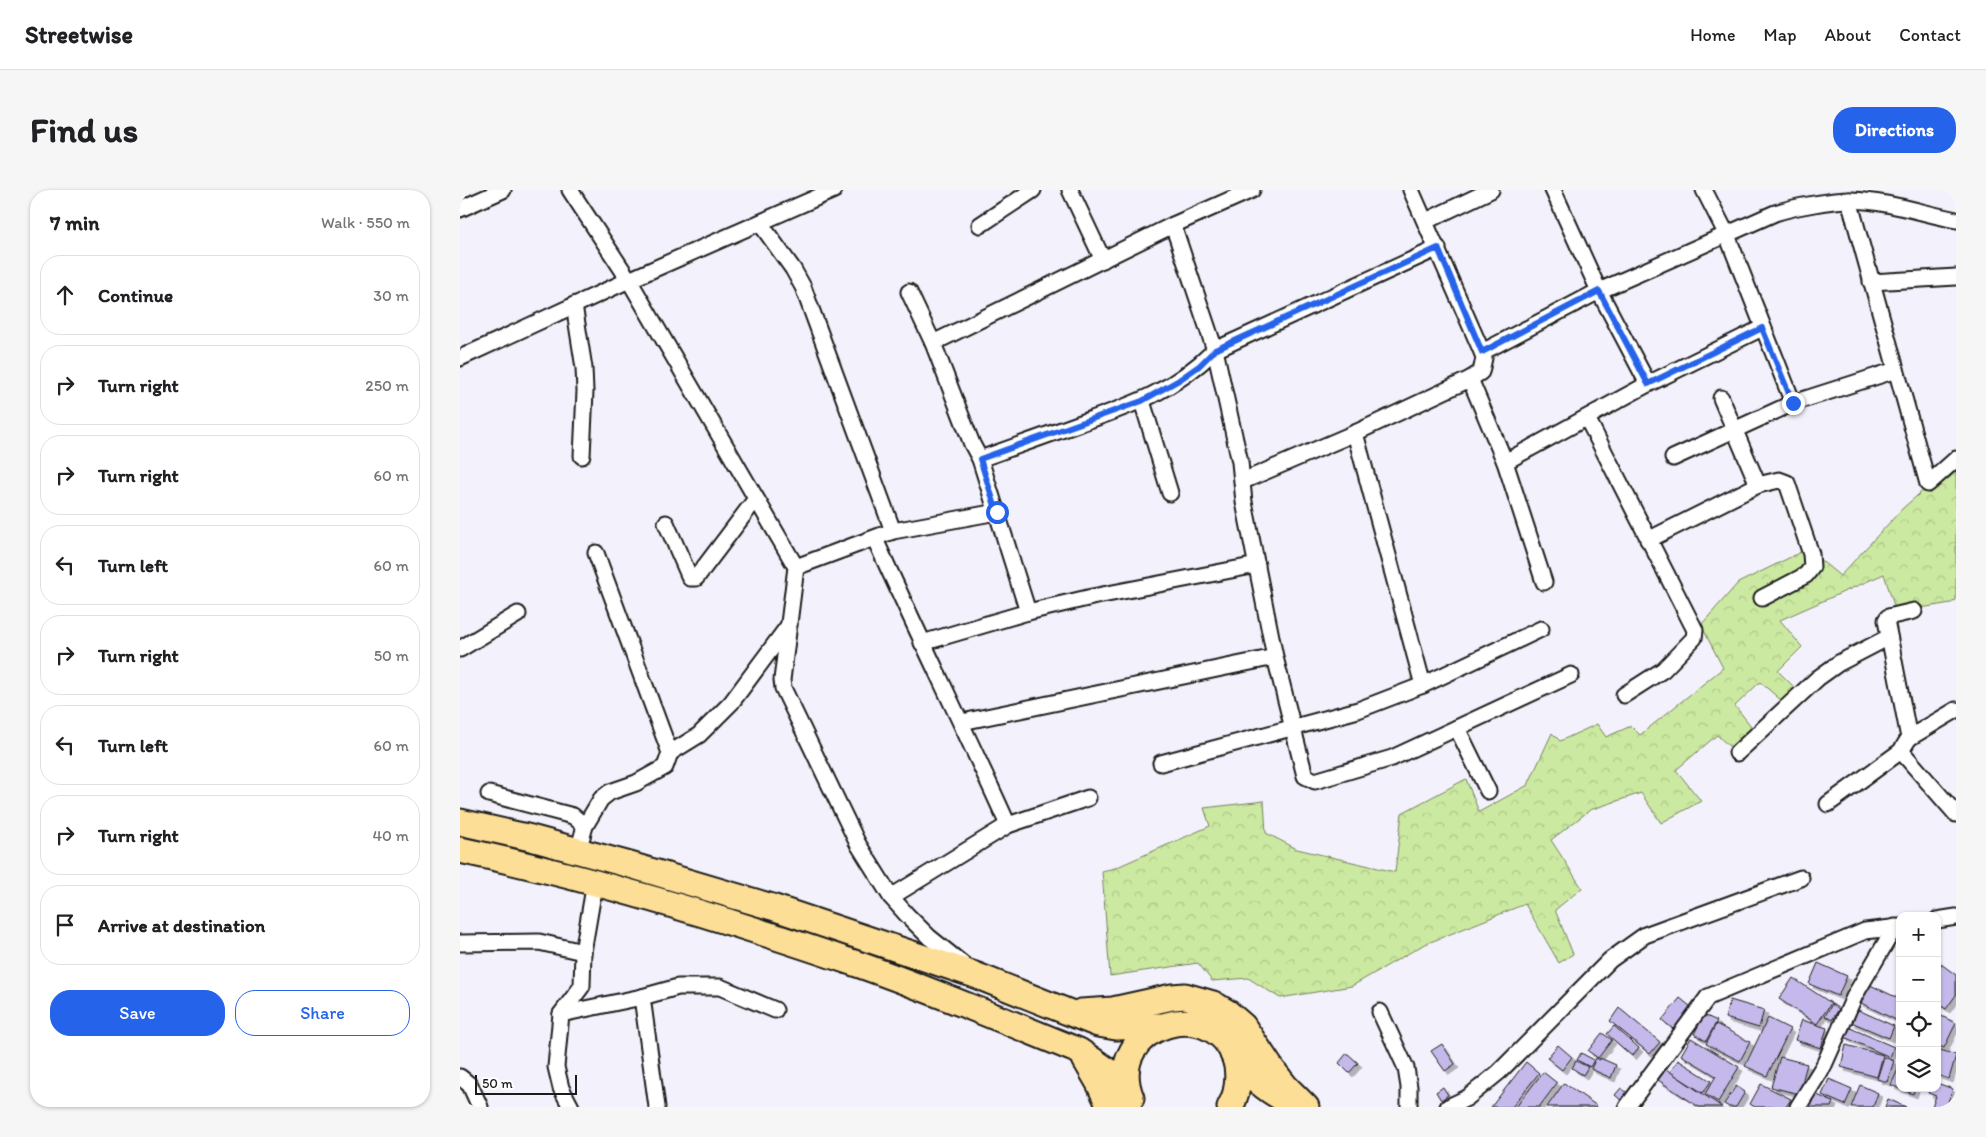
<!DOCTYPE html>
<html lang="en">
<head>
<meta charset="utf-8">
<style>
  :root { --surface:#fff; --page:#f6f6f6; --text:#202124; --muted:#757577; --line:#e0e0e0; --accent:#2563eb }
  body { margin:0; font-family:Itim,sans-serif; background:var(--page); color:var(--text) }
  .controls { position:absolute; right:15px; bottom:15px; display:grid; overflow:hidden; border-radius:10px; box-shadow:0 1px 4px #0004 }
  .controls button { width:45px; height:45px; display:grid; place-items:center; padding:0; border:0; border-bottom:1px solid var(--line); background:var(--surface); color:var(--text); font:25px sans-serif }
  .scale { position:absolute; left:15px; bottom:12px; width:102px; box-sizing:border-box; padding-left:5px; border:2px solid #1c1c1c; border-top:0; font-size:14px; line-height:18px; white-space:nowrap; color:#1c1c1c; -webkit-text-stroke:4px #fff; paint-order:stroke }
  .stop { position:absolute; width:15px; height:15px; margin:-11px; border:4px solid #2563eb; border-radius:50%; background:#fff }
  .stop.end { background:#2563eb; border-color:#fff; box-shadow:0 1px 5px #0008 }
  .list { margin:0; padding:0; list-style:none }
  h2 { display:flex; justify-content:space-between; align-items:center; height:65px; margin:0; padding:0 20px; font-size:21px }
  h2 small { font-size:16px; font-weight:400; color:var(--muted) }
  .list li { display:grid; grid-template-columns:32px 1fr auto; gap:15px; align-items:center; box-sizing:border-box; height:80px; margin:0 10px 10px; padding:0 10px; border:1px solid var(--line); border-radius:20px }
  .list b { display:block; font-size:19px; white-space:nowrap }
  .list em { font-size:16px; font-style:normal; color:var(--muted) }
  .actions { display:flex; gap:10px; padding:15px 20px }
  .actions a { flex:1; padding:11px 0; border:1px solid var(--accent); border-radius:20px; text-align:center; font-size:18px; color:var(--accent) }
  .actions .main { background:var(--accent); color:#fff }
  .icon { flex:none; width:28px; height:28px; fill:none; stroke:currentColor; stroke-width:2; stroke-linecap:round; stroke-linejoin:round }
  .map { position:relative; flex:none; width:1496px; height:917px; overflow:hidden; border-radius:20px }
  header { display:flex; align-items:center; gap:30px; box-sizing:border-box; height:70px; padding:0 25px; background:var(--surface); border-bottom:1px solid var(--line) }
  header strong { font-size:24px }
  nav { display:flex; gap:28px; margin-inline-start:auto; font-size:18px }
  .intro { display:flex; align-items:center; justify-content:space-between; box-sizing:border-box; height:120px; padding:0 30px }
  h1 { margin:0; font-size:35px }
  .button { padding:12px 22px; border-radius:20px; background:var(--accent); color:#fff; font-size:18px; font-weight:700 }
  main { display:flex; gap:30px; padding:0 30px }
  aside { flex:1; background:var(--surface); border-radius:20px; box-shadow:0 1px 4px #0004 }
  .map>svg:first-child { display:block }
  .forest { fill:url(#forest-crowns); stroke:#74825e }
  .building { fill:#c5b9eb; stroke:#1c1c1c; filter:url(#shadow) }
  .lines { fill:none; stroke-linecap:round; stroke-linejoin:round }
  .street-casing { stroke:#1c1c1c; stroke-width:19 }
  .primary-casing { stroke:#1c1c1c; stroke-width:29 }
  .street { stroke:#fff; stroke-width:15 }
  .primary { stroke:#fdde96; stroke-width:25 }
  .route { stroke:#2563eb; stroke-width:6 }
</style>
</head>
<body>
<header>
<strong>Streetwise</strong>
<nav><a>Home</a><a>Map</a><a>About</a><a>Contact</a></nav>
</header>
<div class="intro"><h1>Find us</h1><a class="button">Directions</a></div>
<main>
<aside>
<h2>7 min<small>Walk · 550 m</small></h2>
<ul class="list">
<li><svg class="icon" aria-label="ahead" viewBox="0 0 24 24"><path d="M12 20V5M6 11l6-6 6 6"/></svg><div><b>Continue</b></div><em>30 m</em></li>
<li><svg class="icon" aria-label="right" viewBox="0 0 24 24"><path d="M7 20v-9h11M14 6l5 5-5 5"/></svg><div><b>Turn right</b></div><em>250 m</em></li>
<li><svg class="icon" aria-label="right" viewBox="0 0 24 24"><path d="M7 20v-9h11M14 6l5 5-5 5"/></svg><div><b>Turn right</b></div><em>60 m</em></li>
<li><svg class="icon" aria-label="left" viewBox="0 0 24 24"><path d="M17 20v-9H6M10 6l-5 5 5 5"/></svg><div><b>Turn left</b></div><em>60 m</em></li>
<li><svg class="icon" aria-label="right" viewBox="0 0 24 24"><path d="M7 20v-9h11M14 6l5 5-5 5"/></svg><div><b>Turn right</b></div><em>50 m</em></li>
<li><svg class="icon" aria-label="left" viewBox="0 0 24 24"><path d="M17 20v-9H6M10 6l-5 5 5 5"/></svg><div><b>Turn left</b></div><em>60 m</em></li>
<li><svg class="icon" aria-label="right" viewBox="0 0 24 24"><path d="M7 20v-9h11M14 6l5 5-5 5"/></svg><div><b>Turn right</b></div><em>40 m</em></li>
<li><svg class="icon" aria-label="arrive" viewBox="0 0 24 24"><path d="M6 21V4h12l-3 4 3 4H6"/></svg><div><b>Arrive at destination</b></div></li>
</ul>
<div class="actions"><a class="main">Save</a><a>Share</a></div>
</aside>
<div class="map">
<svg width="1496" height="917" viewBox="0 0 1496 917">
  <defs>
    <pattern id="forest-crowns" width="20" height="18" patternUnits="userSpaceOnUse" patternTransform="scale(1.25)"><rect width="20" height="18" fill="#cbe9a0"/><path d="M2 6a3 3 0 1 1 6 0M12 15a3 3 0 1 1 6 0" fill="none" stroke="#aec789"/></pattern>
    <filter id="shadow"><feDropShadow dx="4" dy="4" stdDeviation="0" flood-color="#0004"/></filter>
  </defs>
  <rect width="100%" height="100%" fill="#f3f1fb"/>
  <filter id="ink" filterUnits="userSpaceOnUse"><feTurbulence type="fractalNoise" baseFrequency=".02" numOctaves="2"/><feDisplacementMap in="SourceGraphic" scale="10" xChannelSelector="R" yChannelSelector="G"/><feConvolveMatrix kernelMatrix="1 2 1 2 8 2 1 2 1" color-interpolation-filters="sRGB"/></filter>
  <g filter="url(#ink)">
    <path class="forest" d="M 1496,272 L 1496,410 L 1491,413 L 1436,422 L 1424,384 L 1320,430 L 1342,457 L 1318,481 L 1337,500 L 1323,512 L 1300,492 L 1275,516 L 1295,541 L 1271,558 L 1257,545 L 1216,580 L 1241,611 L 1201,633 L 1181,603 L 1130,620 L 1091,650 L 1122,698 L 1095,720 L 1113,764 L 1099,773 L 1065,714 L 963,755 L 892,796 L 820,808 L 788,788 L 752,791 L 738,773 L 650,786 L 642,681 L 655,678 L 750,636 L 744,618 L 804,611 L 806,643 L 837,659 L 935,682 L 942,623 L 1006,589 L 1019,622 L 1068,595 L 1092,543 L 1100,551 L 1137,534 L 1146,547 L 1171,536 L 1180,545 L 1263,478 L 1241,435 L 1278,393 L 1347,359 L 1380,386 L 1443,318 Z"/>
    <g class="building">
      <path d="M 1358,773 L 1387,786 L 1378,806 L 1349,794 Z"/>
      <path d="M 1481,774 L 1496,785 L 1496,805 L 1486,819 L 1477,813 L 1477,779 Z"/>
      <path d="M 1333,788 L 1371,813 L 1357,834 L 1319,809 Z"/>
      <path d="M 1408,794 L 1440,809 L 1440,832 L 1399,812 Z"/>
      <path d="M 1220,808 L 1231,817 L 1213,839 L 1202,830 Z"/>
      <path d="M 1270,810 L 1304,820 L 1299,838 L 1265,828 Z"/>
      <path d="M 1372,814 L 1379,819 L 1372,830 L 1365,826 Z"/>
      <path d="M 1159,818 L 1200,852 L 1190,864 L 1150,831 Z"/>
      <path d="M 1396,819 L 1434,836 L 1429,848 L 1391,832 Z"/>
      <path d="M 1477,824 L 1496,833 L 1484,858 L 1477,855 Z"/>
      <path d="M 1244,825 L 1257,831 L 1246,851 L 1234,844 Z"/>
      <path d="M 1308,828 L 1330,839 L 1307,886 L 1285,876 Z"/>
      <path d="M 1342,830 L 1367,838 L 1361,858 L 1335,850 Z"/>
      <path d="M 1256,834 L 1290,852 L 1280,871 L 1246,854 Z"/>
      <path d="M 1154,836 L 1179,858 L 1172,866 L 1147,844 Z"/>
      <path d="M 1388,837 L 1434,857 L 1430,867 L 1384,847 Z"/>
      <path d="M 1142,843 L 1152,850 L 1138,868 L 1128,861 Z"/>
      <path d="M 1231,848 L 1279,877 L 1258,912 L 1245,904 L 1256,886 L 1221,865 Z"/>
      <path d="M 982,854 L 995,874 L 985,881 L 971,861 Z"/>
      <path d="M 1098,855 L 1112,867 L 1102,880 L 1087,868 Z"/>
      <path d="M 1386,855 L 1423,865 L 1417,887 L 1381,877 Z"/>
      <path d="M 1477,859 L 1496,865 L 1489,889 L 1477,885 Z"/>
      <path d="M 887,863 L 898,873 L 889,883 L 879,873 Z"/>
      <path d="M 1121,863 L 1134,870 L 1130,877 L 1117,870 Z"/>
      <path d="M 1320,867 L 1347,874 L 1339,904 L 1311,897 Z"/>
      <path d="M 1424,867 L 1434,871 L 1427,892 L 1417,889 Z"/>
      <path d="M 1136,868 L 1140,870 L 1140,868 L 1156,875 L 1151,888 L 1131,879 Z"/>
      <path d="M 1218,870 L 1251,891 L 1243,903 L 1210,882 Z"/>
      <path d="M 1116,871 L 1128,877 L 1123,885 L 1112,878 Z"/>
      <path d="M 1066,872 L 1079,883 L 1052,917 L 1031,917 Z"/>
      <path d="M 1440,875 L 1440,898 L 1455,898 L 1453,904 L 1431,895 Z"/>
      <path d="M 1206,879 L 1262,917 L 1239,917 L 1198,890 Z"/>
      <path d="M 1083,882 L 1097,893 L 1079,917 L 1056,917 Z"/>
      <path d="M 1369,889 L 1392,899 L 1385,915 L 1362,905 Z"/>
      <path d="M 1104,893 L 1137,916 L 1136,917 L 1087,917 Z"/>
      <path d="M 1477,893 L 1493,899 L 1486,917 L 1472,917 L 1476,906 L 1468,903 L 1470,898 L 1477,898 Z"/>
      <path d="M 1301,894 L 1331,909 L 1326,917 L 1295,917 L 1290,914 Z"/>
      <path d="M 1400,895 L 1418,903 L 1413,917 L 1391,917 Z"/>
      <path d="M 1276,896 L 1285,902 L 1276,917 L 1269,917 L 1264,914 Z"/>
      <path d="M 983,897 L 988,905 L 981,910 L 976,902 Z"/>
      <path d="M 1161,898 L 1169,904 L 1163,912 L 1155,905 Z"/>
      <path d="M 1355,904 L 1373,912 L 1371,917 L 1350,917 Z"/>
      <path d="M 1428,909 L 1446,917 L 1425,917 Z"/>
    </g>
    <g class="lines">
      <defs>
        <g id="street">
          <path d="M 110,0 L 169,90 L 336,377 L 322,490 L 323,498 L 398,654 L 431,707 L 447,725 L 469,747 L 505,776"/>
          <path d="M 610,0 L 643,70"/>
          <path d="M 951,0 L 1022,162"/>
          <path d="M 1093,0 L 1139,101 L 1188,194"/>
          <path d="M 1244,0 L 1267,45 L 1333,213"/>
          <path d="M 1389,10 L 1468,294 L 1496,269"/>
          <path d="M 0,19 L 43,0"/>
          <path d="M 966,31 L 1031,0"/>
          <path d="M 300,33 L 333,79 L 343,97 L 433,341"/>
          <path d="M 520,35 L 573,0"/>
          <path d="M 713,35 L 755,160 L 780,272 L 784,312 L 815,467 L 845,586 L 855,591 L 932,568 L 1111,485"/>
          <path d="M 1411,92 L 1496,87"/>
          <path d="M 449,102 L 473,153 L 512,254 L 520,269 L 568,422"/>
          <path d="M 114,115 L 124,178 L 125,201 L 122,266"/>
          <path d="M 473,153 L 713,35 L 792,0"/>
          <path d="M 0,168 L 169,90 L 374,0"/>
          <path d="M 1010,189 L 1045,272 L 1084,392"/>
          <path d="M 1261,208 L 1298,295"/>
          <path d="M 682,211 L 710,303"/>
          <path d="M 1127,228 L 1235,440 L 1234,448 L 1203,480 L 1164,505"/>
          <path d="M 895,243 L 963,495"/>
          <path d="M 1213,268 L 1333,213 L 1436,180"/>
          <path d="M 520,269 C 553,257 585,246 618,234 C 673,215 712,202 755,160 L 978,58"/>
          <path d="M 1045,272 L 1188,194 L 1302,138"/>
          <path d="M 783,291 L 895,243 L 1010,189 L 1021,182 L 1024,168 L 1022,162 L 1032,157 L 1139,101 L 1315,23 C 1333,17 1372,10 1391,10 C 1426,11 1462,23 1496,30"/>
          <path d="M 206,333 L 230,388 L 236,388 L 295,310"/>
          <path d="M 415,349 C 458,445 505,539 548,635"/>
          <path d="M 1188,350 L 1298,295 L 1319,290 L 1327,293 L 1351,364 L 1352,377 L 1346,385 L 1302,408"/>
          <path d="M 336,377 L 433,341 L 537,322"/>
          <path d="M 462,453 L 568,422 L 632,407 L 797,375"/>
          <path d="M 0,459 L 58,424"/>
          <path d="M 502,532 L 815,467"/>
          <path d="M 997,538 L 1028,601"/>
          <path d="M 1449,548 L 1496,520"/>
          <path d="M 1441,561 L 1496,624"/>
          <path d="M 210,563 L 239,545 L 271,513 L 329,435"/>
          <path d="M 1277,563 L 1358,488 L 1379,473 L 1429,447"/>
          <path d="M 701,573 L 898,520 L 963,495 L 1081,439"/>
          <path d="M 29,604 L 113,626 L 125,636"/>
          <path d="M 1368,614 L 1441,561 L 1449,548 L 1426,430 L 1428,427 L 1454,421"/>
          <path d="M 118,661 L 125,636 L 141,609 L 150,602 L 176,593 L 205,577 L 210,563 L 136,363"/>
          <path d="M 431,707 L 548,635 L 628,608"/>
          <path d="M 1477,730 L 1496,727"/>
          <path d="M 0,753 L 79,752 L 123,762"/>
          <path d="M 182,807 L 197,917"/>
          <path d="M 920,822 L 946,878 L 949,897 L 949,917"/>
          <path d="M 101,824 L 182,807 L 218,797 L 260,797 L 315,820"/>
          <path d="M 0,887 L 10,895 L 20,917"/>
          <path d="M 111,917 L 101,898 L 96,877 L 101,824 L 122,796 L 123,762 L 135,692"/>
          <path d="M 988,917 L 1007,908 L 1039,882 L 1150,770 L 1185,745 L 1341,688"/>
          <path d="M 1167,917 L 1248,807 L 1405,741 L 1440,737"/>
          <path d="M 1338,917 L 1364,875 L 1395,805 L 1435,737"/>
        </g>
        <g id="primary">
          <path d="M 0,632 L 71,648 L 170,675 L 312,717 L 515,785 L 638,834 L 656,837 L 699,836"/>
          <path d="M 0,660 C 136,689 269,730 400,775 C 474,801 547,832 619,861 L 647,880 L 669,905"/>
          <path d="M 621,822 L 653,820 L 712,807 L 725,806 L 753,814 L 768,823 L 783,836 L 811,878 L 825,896 L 846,917"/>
          <path d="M 773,864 C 789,884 805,901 829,911"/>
          <path d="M 625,869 L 639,893 L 650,917"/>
          <path d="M 671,908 C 641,833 761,799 777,876 C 779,890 777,905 770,917"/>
        </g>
      </defs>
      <use href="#street" class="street-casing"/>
      <use href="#primary" class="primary-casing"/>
      <use href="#street" class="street"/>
      <use href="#primary" class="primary"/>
    </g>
  </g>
  <g class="lines" filter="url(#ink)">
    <path class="route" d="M 537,322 L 520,269 L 682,211 L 719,190 L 739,176 L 755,160 L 978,58 L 1022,162 L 1139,101 L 1188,194 L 1302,138 L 1333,213"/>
  </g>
</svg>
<div class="controls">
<button>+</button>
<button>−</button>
<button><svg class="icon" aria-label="locate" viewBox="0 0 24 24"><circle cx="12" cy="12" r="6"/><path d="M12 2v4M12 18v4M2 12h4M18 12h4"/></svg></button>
<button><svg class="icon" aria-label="layers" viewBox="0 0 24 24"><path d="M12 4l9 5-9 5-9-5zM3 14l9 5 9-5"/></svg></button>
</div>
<div class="scale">50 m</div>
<div class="stop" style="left:537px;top:322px"></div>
<div class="stop end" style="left:1333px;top:213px"></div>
</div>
</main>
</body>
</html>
